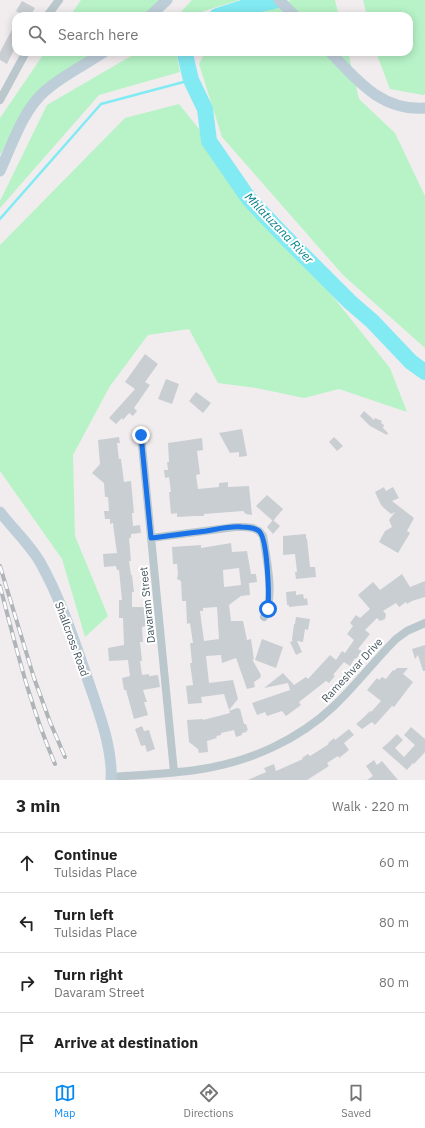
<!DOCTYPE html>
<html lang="en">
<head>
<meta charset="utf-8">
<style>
  :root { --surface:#fff; --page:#f2f2f2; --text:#222; --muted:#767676; --line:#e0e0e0; --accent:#098aef }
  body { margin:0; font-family:"IBM Plex Sans",sans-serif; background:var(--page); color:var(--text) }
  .stop { position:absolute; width:12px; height:12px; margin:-9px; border:3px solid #1a73e8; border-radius:50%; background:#fff }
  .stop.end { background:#1a73e8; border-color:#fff; box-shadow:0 1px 4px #0008 }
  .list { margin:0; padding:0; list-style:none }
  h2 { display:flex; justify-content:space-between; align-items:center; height:52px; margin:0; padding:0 16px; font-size:17px }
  h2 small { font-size:13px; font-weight:400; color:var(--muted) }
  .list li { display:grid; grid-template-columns:26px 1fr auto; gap:12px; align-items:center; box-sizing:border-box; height:60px; padding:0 16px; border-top:1px solid var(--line) }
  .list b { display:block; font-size:15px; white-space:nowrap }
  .list p { margin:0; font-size:13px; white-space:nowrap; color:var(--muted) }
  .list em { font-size:13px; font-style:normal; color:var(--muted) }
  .icon { flex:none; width:22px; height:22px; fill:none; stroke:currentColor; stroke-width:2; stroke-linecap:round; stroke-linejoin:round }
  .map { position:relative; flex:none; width:425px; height:780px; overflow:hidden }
  .search { position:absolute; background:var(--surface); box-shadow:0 2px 10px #0003; left:12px; right:12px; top:12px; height:44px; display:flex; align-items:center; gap:10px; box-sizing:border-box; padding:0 14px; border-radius:12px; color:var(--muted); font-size:15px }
  .sheet { height:292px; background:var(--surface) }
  nav { display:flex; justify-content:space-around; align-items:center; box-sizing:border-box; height:56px; border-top:1px solid var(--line); background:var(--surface); font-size:11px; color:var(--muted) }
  nav a { display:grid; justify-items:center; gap:2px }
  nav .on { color:var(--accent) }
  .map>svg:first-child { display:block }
  .green { fill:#b7f3c7 }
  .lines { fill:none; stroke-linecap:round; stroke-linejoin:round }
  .stream { stroke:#81eaf3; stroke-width:2.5 }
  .river { stroke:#81eaf3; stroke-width:16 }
  .building { fill:#c9ced3; fill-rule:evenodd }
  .street { stroke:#bac8ce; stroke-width:8 }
  .secondary { stroke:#beced9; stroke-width:11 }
  .rail-casing { stroke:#afb4b9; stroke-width:4 }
  .rail { stroke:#fff; stroke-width:2.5; stroke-dasharray:8; stroke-linecap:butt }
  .route { stroke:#1a73e8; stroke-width:5 }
  .labels { text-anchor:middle; stroke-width:4; stroke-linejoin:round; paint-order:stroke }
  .street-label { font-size:11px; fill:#44545d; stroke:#fff }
  .water-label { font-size:12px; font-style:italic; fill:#04808b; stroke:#fff }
</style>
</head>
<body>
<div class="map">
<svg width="425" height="780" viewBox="0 0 425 780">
  <rect width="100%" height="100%" fill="#f1edee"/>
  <g class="green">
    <path d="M 81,0 L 161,0 L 143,16 L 70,16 Z"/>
    <path d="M 192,0 L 239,0 L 204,11 L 200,16 L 177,16 Z"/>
    <path d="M 291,0 L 335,0 L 339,16 L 251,16 Z"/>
    <path d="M 363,0 L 425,0 L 425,94 L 423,95 L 390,89 L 376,52 L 409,52 L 409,16 L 367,16 Z"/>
    <path d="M 45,52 L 101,52 L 35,93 L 0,155 L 0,118 Z"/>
    <path d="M 138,52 L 176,52 L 180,72 L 99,95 L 0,208 L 0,201 L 47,105 Z"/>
    <path d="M 205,52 L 348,52 L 359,99 L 395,133 L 425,196 L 425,348 L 343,275 L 222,137 L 199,64 Z"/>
    <path d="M 179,104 L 390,368 L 407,412 L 339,389 L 304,398 L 256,388 L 218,383 L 189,329 L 148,335 L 110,386 L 73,455 L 75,536 L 108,616 L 85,637 L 62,559 L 0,471 L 0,245 L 125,118 Z"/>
  </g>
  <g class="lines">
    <path class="stream" d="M 0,219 L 101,104 L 191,80"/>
    <g class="river">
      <path d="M 217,16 L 242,8 L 278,0"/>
      <path d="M 186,52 L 185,54 L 191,80 L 205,109 L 209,141 L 249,199 L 284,236 L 350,302 L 372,321 L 411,362 L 425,372"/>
    </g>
  </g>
  <g class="building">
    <path d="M 22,1 L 35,8 L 30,16 L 25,16 L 16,11 Z"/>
    <path d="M 16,22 L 16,46 L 7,64 L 0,60 L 0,52 Z"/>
    <path d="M 145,354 L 158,364 L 145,382 L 150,385 L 134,408 L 137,411 L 133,416 L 129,413 L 123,420 L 122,418 L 116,424 L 109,418 L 135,389 L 125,382 Z"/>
    <path d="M 166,379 L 179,384 L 172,404 L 158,399 Z"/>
    <path d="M 196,392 L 211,403 L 203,413 L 189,401 Z"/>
    <path d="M 364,411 L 374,420 L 375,418 L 382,421 L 381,423 L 384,425 L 383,428 L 388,433 L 387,435 L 370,426 L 360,416 Z"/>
    <path d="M 242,429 L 247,456 L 239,457 L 239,452 L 230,453 L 219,433 Z"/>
    <path d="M 119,437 L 120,443 L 117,443 L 119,459 L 121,459 L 124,482 L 131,481 L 134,513 L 132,513 L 133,526 L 140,525 L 141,533 L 131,534 L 131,538 L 129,538 L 131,561 L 129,561 L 131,575 L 132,575 L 134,592 L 132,592 L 132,607 L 145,607 L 147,626 L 142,627 L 143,642 L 140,642 L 142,661 L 140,661 L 142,675 L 149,674 L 149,676 L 158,675 L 160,687 L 143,690 L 147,702 L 144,702 L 148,715 L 134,719 L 126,690 L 124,690 L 122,678 L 130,676 L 128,660 L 109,661 L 108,648 L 124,645 L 123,618 L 119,618 L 119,600 L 122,600 L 119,570 L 117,570 L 116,566 L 104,567 L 103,554 L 117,553 L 114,532 L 113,523 L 110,524 L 110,519 L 105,519 L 104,511 L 109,511 L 108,497 L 105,497 L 104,483 L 92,473 L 100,464 L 98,440 Z"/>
    <path d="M 334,437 L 343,446 L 337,451 L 329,442 Z"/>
    <path d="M 202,438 L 203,450 L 197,451 L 200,474 L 196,475 L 198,489 L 219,487 L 219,483 L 228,482 L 228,487 L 249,486 L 252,515 L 246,514 L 243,511 L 204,514 L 204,516 L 195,516 L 177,517 L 177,513 L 171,514 L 169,492 L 171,492 L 169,477 L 165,478 L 164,470 L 168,470 L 167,462 L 169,462 L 168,443 Z"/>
    <path d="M 384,487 L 386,491 L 393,487 L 399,498 L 392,501 L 414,518 L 407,531 L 410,533 L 398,553 L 379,542 L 385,531 L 392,527 L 389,520 L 395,512 L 391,514 L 385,509 L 381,505 L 375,492 Z"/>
    <path d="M 267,495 L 283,509 L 273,521 L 256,506 Z"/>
    <path d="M 273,520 L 280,526 L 273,534 L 267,527 Z"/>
    <path d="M 306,534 L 306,539 L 307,538 L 310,567 L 315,567 L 316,577 L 296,579 L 295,572 L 297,572 L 295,554 L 283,555 L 283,536 Z"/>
    <path d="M 231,543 L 232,552 L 247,551 L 251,574 L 256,574 L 257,582 L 249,583 L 250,595 L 241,596 L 229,605 L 231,621 L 243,621 L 247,640 L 251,639 L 254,660 L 252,659 L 261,675 L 260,678 L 254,682 L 255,687 L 247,689 L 236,658 L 222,663 L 221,655 L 206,656 L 209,683 L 233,680 L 238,699 L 229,710 L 224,694 L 201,697 L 202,703 L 188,704 L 186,686 L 193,685 L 190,663 L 192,663 L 190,643 L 193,643 L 190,623 L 187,624 L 186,601 L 182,601 L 181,581 L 177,579 L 178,574 L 177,564 L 173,564 L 172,547 L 201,545 L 201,548 ZM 239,568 L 241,585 L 224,587 L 223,570 ZM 217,607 L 219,639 L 204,641 L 200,611 L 203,611 L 203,608 Z"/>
    <path d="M 402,574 L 410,587 L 425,581 L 425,597 L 412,601 L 407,604 L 406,602 L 399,607 L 396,603 L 383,611 L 386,614 L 385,619 L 380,621 L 377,618 L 365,630 L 370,634 L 358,649 L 362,651 L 356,659 L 355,658 L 350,666 L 344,662 L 333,675 L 335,676 L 329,683 L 326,681 L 299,702 L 301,705 L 293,711 L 286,716 L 282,711 L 267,716 L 265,712 L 257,715 L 252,703 L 290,690 L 288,683 L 264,688 L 283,673 L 294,685 L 306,677 L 308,679 L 330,655 L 336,660 L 342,651 L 345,653 L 354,640 L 347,634 L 353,626 L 350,623 L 356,615 L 360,618 L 370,609 L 358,595 L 373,582 L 380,590 Z"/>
    <path d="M 296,591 L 296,595 L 303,594 L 304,599 L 307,598 L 308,605 L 289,607 L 289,605 L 287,605 L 286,592 Z"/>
    <path d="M 296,617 L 310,619 L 308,630 L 305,629 L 303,642 L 297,641 L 302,652 L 296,655 L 290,642 L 293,641 L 292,640 L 294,624 L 295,624 Z"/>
    <path d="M 262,639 L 283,647 L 276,668 L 255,660 Z"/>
    <path d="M 425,645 L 425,671 L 423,671 L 418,655 L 415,659 L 412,649 Z"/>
    <path d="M 397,668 L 408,668 L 403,674 L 413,682 L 394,707 L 392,706 L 375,725 L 372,722 L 362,729 L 356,724 L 362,719 L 370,711 L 371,712 L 381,701 L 367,690 L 377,678 L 379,680 L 382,677 L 386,679 L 393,670 L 394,671 Z"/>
    <path d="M 237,708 L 240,709 L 244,724 L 246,724 L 248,730 L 246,731 L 247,732 L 242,733 L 242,735 L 236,737 L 234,730 L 221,733 L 221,735 L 216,736 L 217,738 L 207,741 L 208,752 L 199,753 L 198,749 L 189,742 L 187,720 L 203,719 L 203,720 L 230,713 L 229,711 Z"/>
    <path d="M 142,726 L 144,731 L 149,730 L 155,749 L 147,752 L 145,745 L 141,746 L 135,729 Z"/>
    <path d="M 411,727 L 425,739 L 425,752 L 414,764 L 413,763 L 407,770 L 382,748 L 389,742 L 397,734 L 403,740 L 395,748 L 404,757 L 415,745 L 404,735 Z"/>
    <path d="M 349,729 L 354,735 L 344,743 L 349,750 L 339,758 L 338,756 L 327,763 L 329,766 L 307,780 L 248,780 L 266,772 L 264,768 L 274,764 L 276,771 L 303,759 L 302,758 L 308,754 L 310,756 L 329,744 L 328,743 L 334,738 L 335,740 Z"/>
    <path d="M 374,760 L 377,765 L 382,761 L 398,780 L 367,780 L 373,776 L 366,766 Z"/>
  </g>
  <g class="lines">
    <g class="street">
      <path d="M 47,16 L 59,0"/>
      <path d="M 0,100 L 26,52"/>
      <path d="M 141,435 L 174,772"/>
      <path d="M 151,538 L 235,527 L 244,527 L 253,528 L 259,531 L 263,536 L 264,541 C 267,563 275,597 264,617"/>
      <path d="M 111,777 C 141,775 172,774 202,769 C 251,761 298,740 334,706 C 356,685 375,660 396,639 L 407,631 L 425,623"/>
    </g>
    <g class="secondary">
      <path d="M 279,0 L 295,16"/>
      <path d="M 150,16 L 167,0"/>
      <path d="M 330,52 C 357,80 381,111 425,108"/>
      <path d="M 0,171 C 12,145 23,110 45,91 C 63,75 85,65 104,52"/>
      <path d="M 0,512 C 13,529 29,543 40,562 C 62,601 76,646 91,689 C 100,716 113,750 111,780"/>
    </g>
    <defs>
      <g id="rail">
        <path d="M 0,566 L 34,678 L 50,722 L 65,757"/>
        <path d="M 0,586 C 16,647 30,706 55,764"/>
      </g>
    </defs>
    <use href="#rail" class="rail-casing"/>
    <use href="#rail" class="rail"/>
  </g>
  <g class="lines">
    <path class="route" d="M 141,435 L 151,538 C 169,536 187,533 206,531 C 218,529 230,526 242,527 C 248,527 255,528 259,531 C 268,539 269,596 268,609"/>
  </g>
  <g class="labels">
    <g class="street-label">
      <text transform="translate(147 605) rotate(-96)" y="4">Davaram Street</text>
      <text transform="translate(72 639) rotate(70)" y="4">Shallcross Road</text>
      <text transform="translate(352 670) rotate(-47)" y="4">Rameshvar Drive</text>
    </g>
    <g class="water-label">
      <text transform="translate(279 228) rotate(46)" y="4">Mhlatuzana River</text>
    </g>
  </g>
</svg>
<div class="stop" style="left:268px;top:609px"></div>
<div class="stop end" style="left:141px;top:435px"></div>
<div class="search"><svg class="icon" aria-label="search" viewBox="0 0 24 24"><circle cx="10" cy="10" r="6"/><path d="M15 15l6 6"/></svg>Search here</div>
</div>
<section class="sheet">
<h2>3 min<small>Walk · 220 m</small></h2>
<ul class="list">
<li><svg class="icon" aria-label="ahead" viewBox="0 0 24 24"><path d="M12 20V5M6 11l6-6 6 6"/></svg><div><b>Continue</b><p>Tulsidas Place</p></div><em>60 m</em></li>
<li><svg class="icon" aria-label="left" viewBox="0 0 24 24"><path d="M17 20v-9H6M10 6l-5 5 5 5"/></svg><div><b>Turn left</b><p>Tulsidas Place</p></div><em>80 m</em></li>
<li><svg class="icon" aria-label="right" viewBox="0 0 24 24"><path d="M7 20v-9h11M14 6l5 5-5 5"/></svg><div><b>Turn right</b><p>Davaram Street</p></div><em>80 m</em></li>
<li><svg class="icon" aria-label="arrive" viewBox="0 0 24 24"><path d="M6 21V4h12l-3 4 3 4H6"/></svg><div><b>Arrive at destination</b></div></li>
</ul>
</section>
<nav>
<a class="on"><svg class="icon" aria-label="map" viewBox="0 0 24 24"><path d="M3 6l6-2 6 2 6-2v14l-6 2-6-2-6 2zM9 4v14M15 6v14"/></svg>Map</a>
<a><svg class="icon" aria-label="directions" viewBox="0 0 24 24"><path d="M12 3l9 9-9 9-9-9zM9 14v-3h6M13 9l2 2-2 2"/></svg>Directions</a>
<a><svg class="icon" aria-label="saved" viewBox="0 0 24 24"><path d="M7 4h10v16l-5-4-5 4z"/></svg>Saved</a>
</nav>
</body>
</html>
